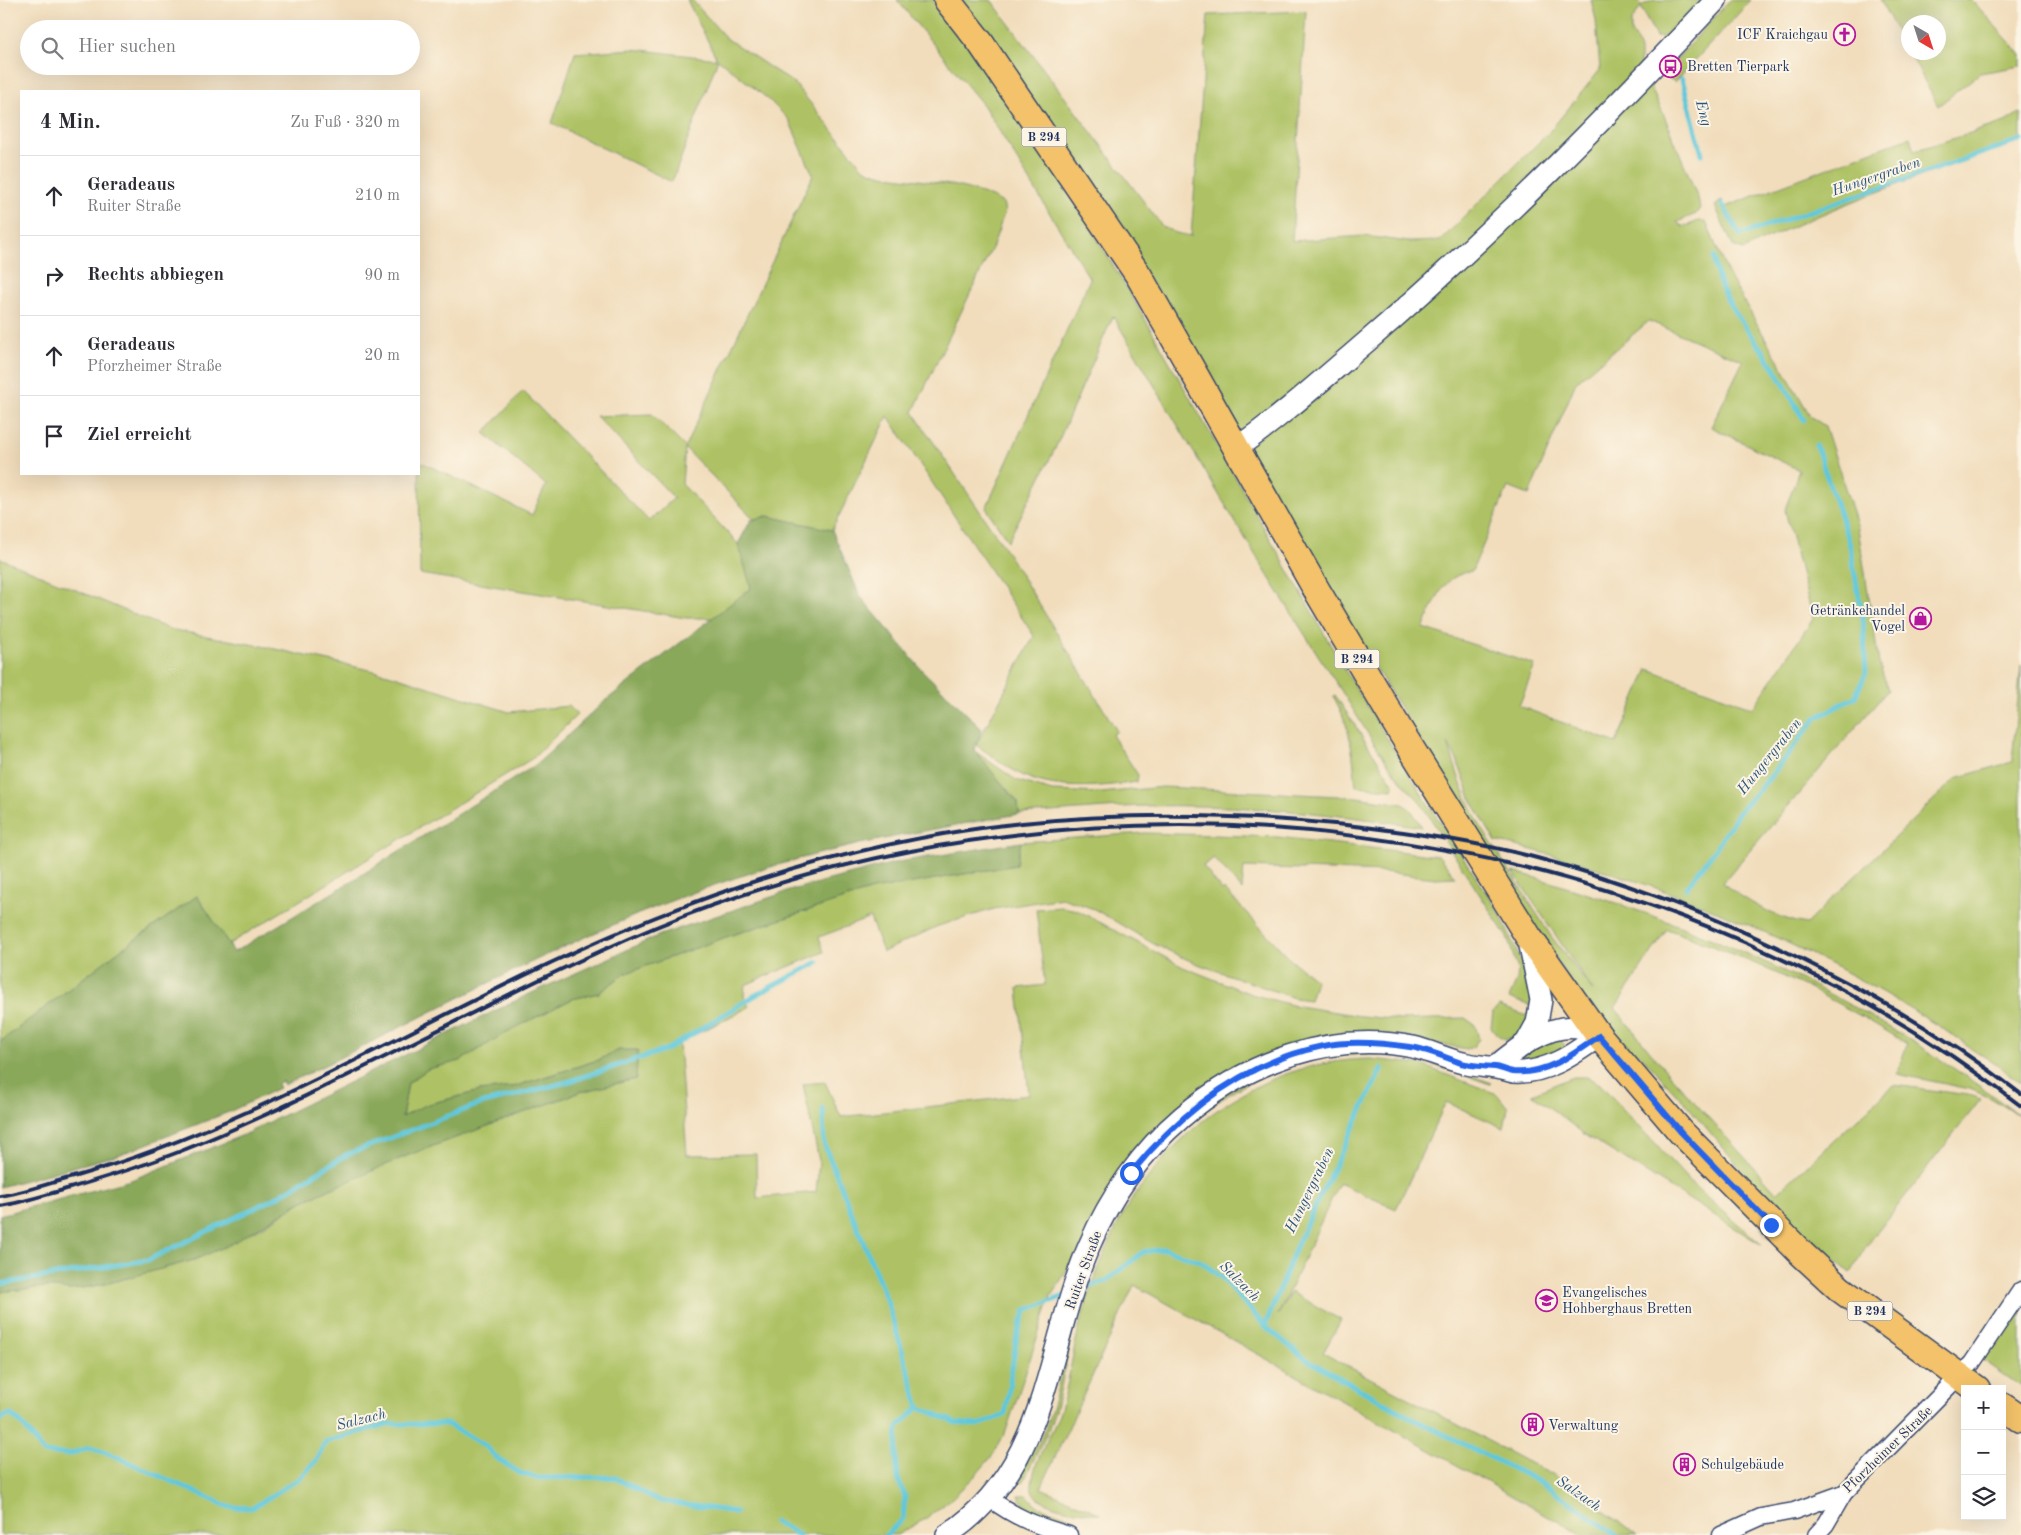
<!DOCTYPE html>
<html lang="de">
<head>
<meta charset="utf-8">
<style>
  :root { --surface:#fff; --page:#f7f7f7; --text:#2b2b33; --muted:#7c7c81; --line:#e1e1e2 }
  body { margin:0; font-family:"Old Standard TT",serif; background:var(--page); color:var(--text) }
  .controls { position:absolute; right:15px; bottom:15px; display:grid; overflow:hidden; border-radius:0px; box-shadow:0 5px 20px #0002 }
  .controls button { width:45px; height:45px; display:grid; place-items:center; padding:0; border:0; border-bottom:1px solid var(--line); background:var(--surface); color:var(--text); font:25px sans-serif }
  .compass { position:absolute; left:1901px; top:15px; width:45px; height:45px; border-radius:50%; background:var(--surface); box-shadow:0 5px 20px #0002; rotate:141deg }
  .stop { position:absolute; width:15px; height:15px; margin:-11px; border:4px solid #2563eb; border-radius:50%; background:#fff }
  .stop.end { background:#2563eb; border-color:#fff; box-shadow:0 1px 5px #0008 }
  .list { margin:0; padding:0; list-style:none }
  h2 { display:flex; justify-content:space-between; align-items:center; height:65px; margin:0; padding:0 20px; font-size:21px }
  h2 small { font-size:16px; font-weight:400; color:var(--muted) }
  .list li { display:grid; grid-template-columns:32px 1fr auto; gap:15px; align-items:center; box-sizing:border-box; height:80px; padding:0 20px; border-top:1px solid var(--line) }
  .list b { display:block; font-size:19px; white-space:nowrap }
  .list p { margin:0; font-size:16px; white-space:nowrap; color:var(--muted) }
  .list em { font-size:16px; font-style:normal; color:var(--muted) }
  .icon { flex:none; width:28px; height:28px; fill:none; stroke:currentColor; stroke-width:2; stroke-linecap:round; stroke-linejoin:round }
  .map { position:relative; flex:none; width:2021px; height:1535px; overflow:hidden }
  .search { position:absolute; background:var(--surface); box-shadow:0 5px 20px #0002; left:20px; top:20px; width:400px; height:55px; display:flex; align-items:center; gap:12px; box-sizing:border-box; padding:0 18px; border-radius:28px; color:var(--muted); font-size:19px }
  .panel { position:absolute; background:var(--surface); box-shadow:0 5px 20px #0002; left:20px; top:90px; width:400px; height:385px; border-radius:0px }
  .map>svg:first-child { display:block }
  .green { fill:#aec265; stroke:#647862; fill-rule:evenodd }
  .forest { fill:#8aa85a; stroke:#526c5c }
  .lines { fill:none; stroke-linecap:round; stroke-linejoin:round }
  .stream { stroke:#5fc8db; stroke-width:5 }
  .minor-casing { stroke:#3b496c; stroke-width:19 }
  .tertiary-casing { stroke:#3b496c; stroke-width:24 }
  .primary-casing { stroke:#3b496c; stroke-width:29 }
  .minor { stroke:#fff; stroke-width:16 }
  .tertiary { stroke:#fff; stroke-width:21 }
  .primary { stroke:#f3c26a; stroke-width:26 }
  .rail { stroke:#1b2f5e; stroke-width:4 }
  .route { stroke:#2563eb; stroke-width:6 }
  .labels { text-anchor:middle; stroke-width:4; stroke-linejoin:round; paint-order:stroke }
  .shield { fill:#fcf5e5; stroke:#5e6a86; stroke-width:1 }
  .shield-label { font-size:12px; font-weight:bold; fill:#1b2f5e }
  .poi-label { font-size:14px; fill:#1b2f5e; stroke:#fcf5e5; text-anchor:start }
  .street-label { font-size:14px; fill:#1b2f5e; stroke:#fcf5e5 }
  .water-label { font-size:15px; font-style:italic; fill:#2c557d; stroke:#fcf5e5 }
</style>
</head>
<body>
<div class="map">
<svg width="2021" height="1535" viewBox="0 0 2021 1535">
  <rect width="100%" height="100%" fill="#fcf5e5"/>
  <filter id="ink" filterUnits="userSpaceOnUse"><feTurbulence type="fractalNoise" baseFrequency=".02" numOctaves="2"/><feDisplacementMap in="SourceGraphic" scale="10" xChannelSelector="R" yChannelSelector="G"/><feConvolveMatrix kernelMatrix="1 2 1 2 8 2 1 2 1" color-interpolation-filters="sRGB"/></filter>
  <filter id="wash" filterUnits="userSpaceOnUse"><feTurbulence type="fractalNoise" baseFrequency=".0096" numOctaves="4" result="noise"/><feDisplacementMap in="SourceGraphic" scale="20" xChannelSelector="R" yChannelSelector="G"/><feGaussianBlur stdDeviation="1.12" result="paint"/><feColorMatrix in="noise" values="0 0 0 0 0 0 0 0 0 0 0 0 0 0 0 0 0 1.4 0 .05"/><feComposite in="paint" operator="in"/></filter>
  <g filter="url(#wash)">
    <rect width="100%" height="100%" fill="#f1ddbc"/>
    <g class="green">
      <path d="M 687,0 L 692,0 L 726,38 L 795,84 L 862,167 C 879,177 898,177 918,180 C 946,184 979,188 1003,203 L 1005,211 L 993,246 L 913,412 L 1004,547 L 1117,731 L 1112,735 L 1138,775 L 1137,782 C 1099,787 1053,792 1018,773 C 1004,765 990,754 976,745 L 1034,636 L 888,416 L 832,530 L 767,516 L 754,519 L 685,448 L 682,484 L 738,544 L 752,588 L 713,618 L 686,618 L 420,574 L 419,461 L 532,515 L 546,485 L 484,433 L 523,391 L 649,521 L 674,498 L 596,416 L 652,414 L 685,447 L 813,175 L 789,120 L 768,99 L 718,59 L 672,182 L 552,123 L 575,53 L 633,49 L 717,59 Z"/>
      <path d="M 897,0 L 991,0 L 1163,227 L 1176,233 L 1191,236 L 1208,15 L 1306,11 L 1292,241 L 1364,236 L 1409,242 L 1440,241 L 1549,132 L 1600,70 L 1596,20 L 1591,0 L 1638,0 L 1641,6 L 1654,0 L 1705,0 L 1669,37 L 1656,37 L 1641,7 L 1631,22 L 1631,34 L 1635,36 L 1640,50 L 1640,66 L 1663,113 L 1698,198 L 1700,208 L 1696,214 L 1677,222 L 1683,227 L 1699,221 L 1706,222 L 1727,272 L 1811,417 L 1825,426 L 1858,528 L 1879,663 L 1888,690 L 1722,883 C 1749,902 1773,918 1806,924 L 1956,778 L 2012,762 L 2021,665 L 2021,1083 C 1996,1063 1969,1047 1943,1029 C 1805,941 1654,877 1495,841 L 1472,801 L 1457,760 L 1448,744 L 1461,784 L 1478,822 L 1551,936 L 1593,991 L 1513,872 C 1540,878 1562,886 1588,894 C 1744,943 1892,1017 2021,1117 L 1991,1098 L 1970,1089 L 1897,1074 L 1907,1044 C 1833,996 1750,959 1667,929 L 1615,1008 L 1667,1072 L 1777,1193 L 1894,1085 L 1968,1095 L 1981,1099 L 1865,1248 L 1850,1273 L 1771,1204 L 1686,1104 L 1637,1052 L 1621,1064 L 1325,586 L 984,49 L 1145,319 L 1346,672 L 1421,793 L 1500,914 L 1529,979 L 1533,1007 L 1509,998 L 1517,980 L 1518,970 L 1507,937 L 1418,799 C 1387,771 1359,717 1335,681 C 1257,563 1186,438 1113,316 L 1055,449 L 1008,541 L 986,508 L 1090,279 L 984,106 ZM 1649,321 L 1743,361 L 1711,427 L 1799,470 L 1785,510 L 1813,619 L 1753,708 L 1648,669 L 1616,743 L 1519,706 L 1535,665 L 1423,628 C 1437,601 1440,576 1472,571 L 1508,487 L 1529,495 L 1576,382 Z"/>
      <path d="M 1730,0 L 1751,0 L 1675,82 L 1668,78 L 1674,62 Z"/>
      <path d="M 1880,0 L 1972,0 L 2021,55 L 2021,66 L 1980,73 L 1938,106 L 1909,52 L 1938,52 L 1938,22 L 1908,22 L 1908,52 Z"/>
      <path d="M 2021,112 L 2021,142 C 1927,173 1832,206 1743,250 L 1733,246 L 1715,206 L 1722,200 L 1725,207 L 1910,137 L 1914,151 L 2005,122 Z"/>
      <path d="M 0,558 L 169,629 L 266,647 L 388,674 L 509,712 L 569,706 L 577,715 L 533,758 L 229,944 L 197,896 L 116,953 L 0,1042 Z"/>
      <path d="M 1335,695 L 1394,785 L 1392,789 L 1356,786 C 1352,750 1352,729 1333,696 Z"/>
      <path d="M 973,750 L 1016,780 L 1052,791 L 1101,793 L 1163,787 L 1357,797 L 1403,804 L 1411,810 L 1422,827 C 1332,813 1237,804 1145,806 C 1103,807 1061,812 1019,814 L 1018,802 Z"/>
      <path d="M 1144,833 L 1278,837 L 1439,856 L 1455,877 L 1435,878 L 1384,872 L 1244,867 L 1242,890 L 1214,858 L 1203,866 L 1222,891 L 1224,889 L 1291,960 L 1316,980 L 1310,1000 L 1294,998 L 1195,963 L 1154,944 L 1094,909 L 1062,898 L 994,909 L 938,926 L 883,952 L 870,918 L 819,937 L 824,952 L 745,985 L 744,995 L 749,1007 L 679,1043 L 687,1155 L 756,1154 L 757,1198 L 816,1192 L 819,1161 L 803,1084 L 825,1082 L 841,1117 L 1029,1095 L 1018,988 L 1045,985 L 1036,909 L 1062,907 L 1077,910 L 1183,967 L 1251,994 L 1292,1005 L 1361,1016 L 1401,1020 L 1465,1018 L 1475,1025 L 1479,1039 L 1473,1047 L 1467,1049 L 1384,1034 L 1207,1087 L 1080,1249 L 1051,1296 L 1006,1431 L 993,1455 L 975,1476 L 950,1500 L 925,1519 L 897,1535 L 0,1535 L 0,1292 L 46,1287 L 70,1290 L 105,1284 L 194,1260 L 262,1227 L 301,1202 L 406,1156 L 580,1092 L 636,1079 L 619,1050 L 598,1060 L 513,1087 L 480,1091 L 425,1105 L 402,1118 L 408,1083 L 428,1069 L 460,1061 L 507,1032 L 572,999 L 599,993 L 624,974 L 729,936 L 872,890 L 1016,865 L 1021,842 Z"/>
      <path d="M 1499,1006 L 1530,1017 C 1521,1034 1507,1051 1491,1027 L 1493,1012 Z"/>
      <path d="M 1558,1037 L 1567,1048 L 1521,1063 L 1513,1059 Z"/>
      <path d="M 1368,1050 L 1409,1053 L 1492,1083 L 1490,1084 C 1448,1070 1410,1054 1365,1054 C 1255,1051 1150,1137 1106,1235 C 1092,1266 1079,1301 1071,1335 C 1065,1363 1062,1392 1052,1420 C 1045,1441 1032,1460 1024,1481 L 1019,1482 C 1020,1468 1035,1451 1041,1438 C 1047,1425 1052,1410 1056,1395 C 1061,1374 1064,1353 1069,1332 C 1078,1299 1090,1266 1103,1235 C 1149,1129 1251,1053 1368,1050 Z"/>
      <path d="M 1371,1059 L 1419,1064 L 1497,1094 L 1508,1108 L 1504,1128 L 1446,1102 L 1396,1209 L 1339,1183 L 1278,1315 L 1291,1292 L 1341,1320 L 1323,1353 L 1556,1477 L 1637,1535 L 1582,1535 L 1134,1285 L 1041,1488 L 1101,1514 C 1080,1511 1045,1510 1032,1491 C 1030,1462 1054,1434 1062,1406 C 1071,1373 1074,1340 1085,1307 C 1095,1276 1107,1245 1122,1216 C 1132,1197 1145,1181 1159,1164 C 1213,1100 1287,1060 1371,1059 Z"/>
      <path d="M 1573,1077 L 1587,1077 L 1600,1084 L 1692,1184 L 1762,1245 L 1584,1134 L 1532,1094 Z"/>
      <path d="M 2021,1296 L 2021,1387 L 1979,1358 Z"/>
      <path d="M 1019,1495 L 1026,1495 L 1039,1507 L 1068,1517 C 1048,1517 1027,1517 1019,1495 Z"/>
    </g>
    <g class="forest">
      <path d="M 767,516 L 832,530 L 860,596 L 921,669 L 982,729 L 974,750 L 1018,803 L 1019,814 C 934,829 850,843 767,868 C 598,918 443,1009 284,1085 L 282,1081 L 277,1084 L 279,1088 L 229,1112 L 121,1154 L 0,1187 L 0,1042 L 116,953 L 197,896 L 234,952 L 347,884 L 537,764 L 605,701 L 751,588 L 738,544 L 751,520 Z"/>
      <path d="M 1021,842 L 1016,865 L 872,890 L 729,936 L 624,974 L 599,993 L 572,999 L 507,1032 L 460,1061 L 428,1069 L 408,1083 L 402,1117 L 425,1105 L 480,1091 L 513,1087 L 598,1060 L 619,1050 L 638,1050 L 636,1079 L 580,1092 L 406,1156 L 301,1202 L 231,1244 L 194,1260 L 105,1284 L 70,1290 L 46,1287 L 0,1292 L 0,1215 L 131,1180 L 241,1136 L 525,996 L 660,935 L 795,889 L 898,862 Z"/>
    </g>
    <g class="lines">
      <g class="stream">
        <path d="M 1682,79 L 1702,154"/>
        <path d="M 1722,204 L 1740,235 L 2021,140"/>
        <path d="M 1714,257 C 1716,297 1750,331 1771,363 C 1783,382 1793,401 1804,420"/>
        <path d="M 1686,888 L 1714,851 L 1739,812 L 1772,775 L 1816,718 L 1855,697 L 1866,673 L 1863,620 L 1849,541 L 1816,445"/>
        <path d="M 823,1109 L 824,1144 L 887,1301 L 919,1407"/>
        <path d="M 0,1284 L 148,1260 L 275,1198 L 348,1154 L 480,1104 L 567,1082 L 668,1049 L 754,996 L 818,962"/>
        <path d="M 1080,1290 L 1106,1281 L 1143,1252 L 1165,1249 L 1202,1262 L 1222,1278 L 1265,1326 L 1304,1358 L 1415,1420 L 1544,1484 L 1616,1535"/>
        <path d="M 1265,1326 L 1298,1242 L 1382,1068"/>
        <path d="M 0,1419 L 10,1414 L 22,1424 L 44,1453 L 70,1454 L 89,1448 L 108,1453 L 229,1507 L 252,1508 L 300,1478 L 316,1461 L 325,1442 L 387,1424 L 447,1424 L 484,1445 L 498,1459 L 520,1473 L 537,1478 L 613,1477 L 660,1501 L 736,1512"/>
        <path d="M 775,1522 L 799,1535"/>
        <path d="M 886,1535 L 903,1519 L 905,1497 L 898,1479 L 896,1456 L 898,1427 L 919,1407 L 956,1423 L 978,1425 L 1005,1415 L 1017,1335 L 1026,1310 L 1065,1296"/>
      </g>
    </g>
  </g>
  <g filter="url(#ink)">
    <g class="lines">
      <defs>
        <g id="minor">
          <path d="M 989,1498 C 1016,1518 1037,1526 1069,1535"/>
          <path d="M 1721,1535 L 1761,1517 L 1794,1511 L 1844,1493 L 1972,1363 L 2021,1290"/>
          <path d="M 1816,1535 L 1826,1524 L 1844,1493"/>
        </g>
        <g id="tertiary">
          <path d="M 1235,449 C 1281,417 1322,380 1364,344 C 1489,237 1604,120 1716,0"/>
          <path d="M 1526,1043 L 1537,1023 L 1541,1000 L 1529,941"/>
          <path d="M 1495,1067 C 1515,1050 1548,1023 1577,1028 C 1584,1029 1592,1034 1599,1036"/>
          <path d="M 947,1535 C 1050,1467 1045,1348 1089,1246 C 1110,1197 1142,1151 1182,1117 C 1245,1063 1330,1030 1413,1047 C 1430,1051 1446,1059 1463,1063 C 1474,1066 1484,1066 1495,1068 C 1502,1068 1507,1071 1514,1072 C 1546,1074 1574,1054 1599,1036"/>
        </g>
        <g id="primary">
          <path d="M 947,0 L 980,42 L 1139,276 L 1316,589 L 1399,729 L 1528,936 L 1599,1036 L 1681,1132 L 1802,1254 L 1840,1289 L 1977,1389"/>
          <path d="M 2002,1406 L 2021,1419"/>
        </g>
      </defs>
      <use href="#minor" class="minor-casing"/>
      <use href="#tertiary" class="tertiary-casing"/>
      <use href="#primary" class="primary-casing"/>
      <use href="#minor" class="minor"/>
      <use href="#tertiary" class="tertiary"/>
      <use href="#primary" class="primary"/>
      <g class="rail">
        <path d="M 0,1196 C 25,1192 49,1183 73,1177 C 279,1118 458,995 656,917 C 771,871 898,836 1022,823 C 1129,812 1238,814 1346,825 C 1410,832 1475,841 1537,858 C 1635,884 1729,922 1819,968 C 1890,1004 1958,1045 2021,1094"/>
        <path d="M 0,1206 C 21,1203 42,1196 63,1190 C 101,1179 139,1167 176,1153 C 341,1088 492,995 656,927 C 1101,744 1640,810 2021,1106"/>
      </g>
    </g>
  </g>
  <g class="lines" filter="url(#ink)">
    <path class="route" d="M 1131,1173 C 1181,1112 1244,1062 1323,1046 C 1351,1040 1382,1043 1410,1047 C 1427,1049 1444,1057 1461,1063 C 1472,1066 1483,1066 1495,1067 C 1501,1068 1507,1071 1513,1072 C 1546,1075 1574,1054 1599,1036 L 1681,1132 L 1771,1225"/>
  </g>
  <defs>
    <symbol id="church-ring" viewBox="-11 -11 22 22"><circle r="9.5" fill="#fcf5e5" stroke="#b5179e" stroke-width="1.5"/><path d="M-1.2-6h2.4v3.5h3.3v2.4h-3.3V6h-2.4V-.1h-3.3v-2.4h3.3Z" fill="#b5179e"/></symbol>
    <symbol id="bus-ring" viewBox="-11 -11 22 22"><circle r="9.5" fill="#fcf5e5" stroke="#b5179e" stroke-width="1.5"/><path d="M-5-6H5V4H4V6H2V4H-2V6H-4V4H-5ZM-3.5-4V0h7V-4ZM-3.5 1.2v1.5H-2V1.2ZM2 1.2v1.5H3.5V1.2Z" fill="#b5179e"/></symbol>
    <symbol id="shop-ring" viewBox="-11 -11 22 22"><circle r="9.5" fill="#fcf5e5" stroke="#b5179e" stroke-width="1.5"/><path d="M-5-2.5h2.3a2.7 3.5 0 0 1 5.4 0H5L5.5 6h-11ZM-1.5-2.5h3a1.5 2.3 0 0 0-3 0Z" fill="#b5179e"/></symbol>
    <symbol id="school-ring" viewBox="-11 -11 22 22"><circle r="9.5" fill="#fcf5e5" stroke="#b5179e" stroke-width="1.5"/><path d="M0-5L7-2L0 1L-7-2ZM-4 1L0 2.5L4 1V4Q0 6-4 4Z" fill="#b5179e"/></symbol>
    <symbol id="building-ring" viewBox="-11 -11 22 22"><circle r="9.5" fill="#fcf5e5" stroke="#b5179e" stroke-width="1.5"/><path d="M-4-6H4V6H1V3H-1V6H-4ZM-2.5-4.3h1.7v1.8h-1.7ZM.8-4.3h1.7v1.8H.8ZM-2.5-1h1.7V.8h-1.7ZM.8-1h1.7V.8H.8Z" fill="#b5179e"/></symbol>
  </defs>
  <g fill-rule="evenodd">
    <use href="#church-ring" x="1832" y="22" width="25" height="25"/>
    <use href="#bus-ring" x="1658" y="54" width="25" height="25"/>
    <use href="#shop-ring" x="1908" y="606" width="25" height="25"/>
    <use href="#school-ring" x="1534" y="1288" width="25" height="25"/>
    <use href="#building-ring" x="1520" y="1412" width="25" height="25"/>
    <use href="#building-ring" x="1672" y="1452" width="25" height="25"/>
  </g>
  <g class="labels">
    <g class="shield">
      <rect x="1021.5" y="127.5" width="45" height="19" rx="4"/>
      <rect x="1334.5" y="649.5" width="45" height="19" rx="4"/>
      <rect x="1847.5" y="1301.5" width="45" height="19" rx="4"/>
    </g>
    <g class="shield-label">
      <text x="1044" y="141">B 294</text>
      <text x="1357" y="663">B 294</text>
      <text x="1870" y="1315">B 294</text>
    </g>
    <g class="poi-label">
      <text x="1828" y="39" text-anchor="end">ICF Kraichgau</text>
      <text x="1687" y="71">Bretten Tierpark</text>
      <text x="1905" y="615" text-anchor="end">Getränkehandel<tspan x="1905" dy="16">Vogel</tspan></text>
      <text x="1562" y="1297">Evangelisches<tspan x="1562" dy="16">Hohberghaus Bretten</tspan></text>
      <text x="1548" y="1430">Verwaltung</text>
      <text x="1701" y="1469">Schulgebäude</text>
    </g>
    <g class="street-label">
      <text transform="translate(1083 1270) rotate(-70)" y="5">Ruiter Straße</text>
      <text transform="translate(1887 1449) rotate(-44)" y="5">Pforzheimer Straße</text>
    </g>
    <g class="water-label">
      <text transform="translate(1704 113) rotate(75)" y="5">Eng</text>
      <text transform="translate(1876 176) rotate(-19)" y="5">Hungergraben</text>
      <text transform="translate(1769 756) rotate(-51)" y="5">Hungergraben</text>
      <text transform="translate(1309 1190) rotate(-64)" y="5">Hungergraben</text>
      <text transform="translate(1240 1281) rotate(45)" y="5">Salzach</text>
      <text transform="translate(361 1419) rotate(-14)" y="5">Salzach</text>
      <text transform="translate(1579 1493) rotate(35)" y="5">Salzach</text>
    </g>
  </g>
</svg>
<div class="controls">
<button>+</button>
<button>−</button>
<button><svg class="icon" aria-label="layers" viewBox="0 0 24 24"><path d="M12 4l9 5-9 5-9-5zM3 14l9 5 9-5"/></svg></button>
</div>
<svg class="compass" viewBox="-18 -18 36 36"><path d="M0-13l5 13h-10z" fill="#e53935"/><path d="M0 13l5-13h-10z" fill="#7c7c81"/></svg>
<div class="stop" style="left:1131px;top:1173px"></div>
<div class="stop end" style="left:1771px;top:1225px"></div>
<div class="search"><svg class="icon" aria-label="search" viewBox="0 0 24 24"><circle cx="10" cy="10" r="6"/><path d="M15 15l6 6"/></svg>Hier suchen</div>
<section class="panel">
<h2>4 Min.<small>Zu Fuß · 320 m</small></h2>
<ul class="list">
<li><svg class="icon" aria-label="ahead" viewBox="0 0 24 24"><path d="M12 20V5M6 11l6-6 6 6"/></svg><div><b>Geradeaus</b><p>Ruiter Straße</p></div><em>210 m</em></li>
<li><svg class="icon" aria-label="right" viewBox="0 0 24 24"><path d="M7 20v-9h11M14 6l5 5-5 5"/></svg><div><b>Rechts abbiegen</b></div><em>90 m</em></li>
<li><svg class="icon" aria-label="ahead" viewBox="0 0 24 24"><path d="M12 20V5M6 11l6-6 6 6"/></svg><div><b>Geradeaus</b><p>Pforzheimer Straße</p></div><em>20 m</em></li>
<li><svg class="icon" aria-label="arrive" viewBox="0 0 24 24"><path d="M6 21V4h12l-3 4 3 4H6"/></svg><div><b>Ziel erreicht</b></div></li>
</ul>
</section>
</div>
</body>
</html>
